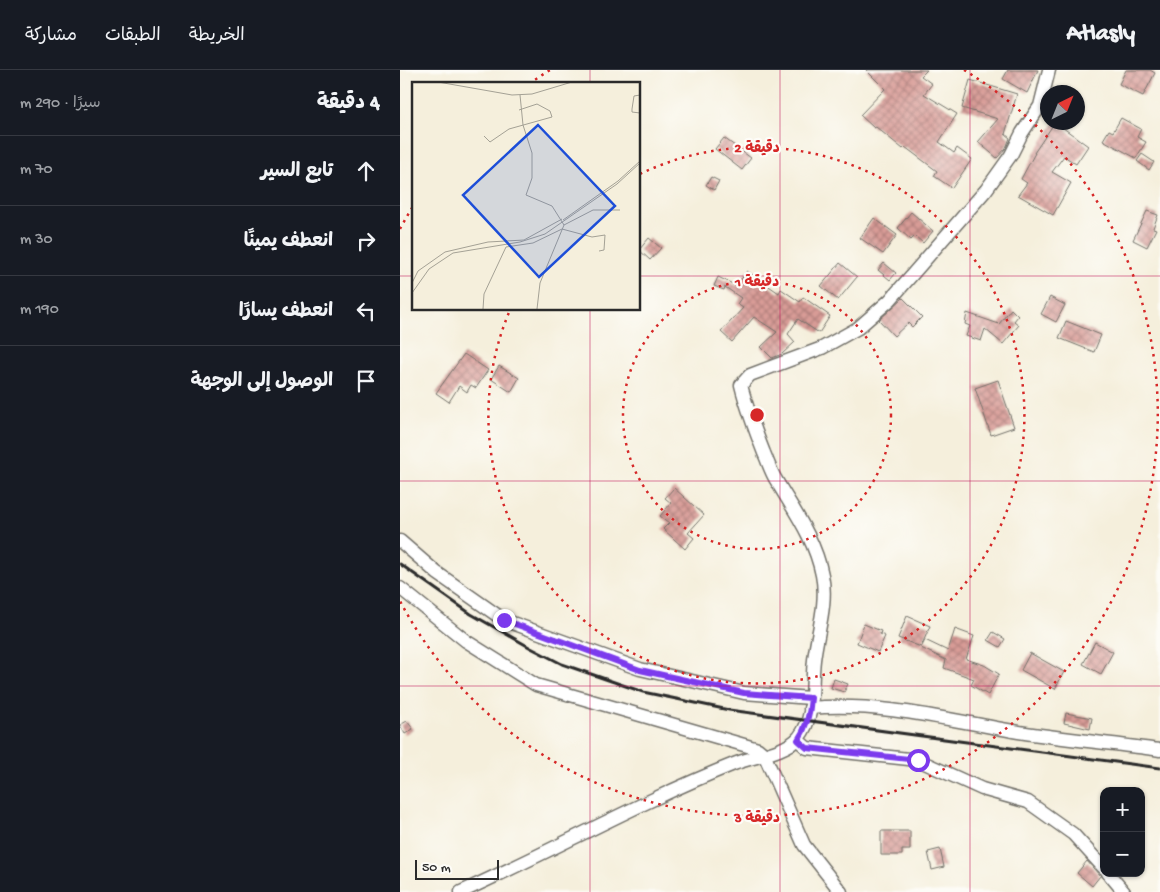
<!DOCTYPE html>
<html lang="ar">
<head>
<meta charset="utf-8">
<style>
  :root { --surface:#171b24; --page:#242831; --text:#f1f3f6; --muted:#9ea1a6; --line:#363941 }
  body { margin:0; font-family:"Gochi Hand","Playpen Sans Arabic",sans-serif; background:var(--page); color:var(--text); direction:rtl }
  .controls { position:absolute; right:15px; bottom:15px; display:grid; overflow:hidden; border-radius:10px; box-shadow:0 1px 4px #0004 }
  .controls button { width:45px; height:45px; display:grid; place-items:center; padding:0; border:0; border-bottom:1px solid var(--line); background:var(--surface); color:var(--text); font:25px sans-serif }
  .compass { position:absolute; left:640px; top:15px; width:45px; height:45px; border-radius:50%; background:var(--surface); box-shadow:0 1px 4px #0004; rotate:43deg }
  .scale { position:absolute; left:15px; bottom:12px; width:84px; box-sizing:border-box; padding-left:5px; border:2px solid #2b2b2b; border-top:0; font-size:14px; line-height:18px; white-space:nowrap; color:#2b2b2b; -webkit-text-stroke:4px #fdfcf7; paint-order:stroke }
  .stop { position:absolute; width:15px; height:15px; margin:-11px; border:4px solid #7c3aed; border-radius:50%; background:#fff }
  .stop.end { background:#7c3aed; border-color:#fff; box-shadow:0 1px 5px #0008 }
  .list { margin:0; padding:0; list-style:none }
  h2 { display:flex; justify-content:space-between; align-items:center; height:65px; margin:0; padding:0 20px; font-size:21px }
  h2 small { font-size:16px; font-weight:400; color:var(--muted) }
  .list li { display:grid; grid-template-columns:32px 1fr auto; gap:15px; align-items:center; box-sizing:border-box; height:70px; padding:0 20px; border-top:1px solid var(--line) }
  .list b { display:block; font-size:19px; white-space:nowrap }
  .list em { font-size:16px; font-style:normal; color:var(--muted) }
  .icon { flex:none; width:28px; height:28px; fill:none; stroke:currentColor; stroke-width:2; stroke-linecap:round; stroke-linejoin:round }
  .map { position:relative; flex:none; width:760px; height:822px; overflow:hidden; direction:ltr }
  header { display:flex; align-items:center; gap:30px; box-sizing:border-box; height:70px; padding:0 25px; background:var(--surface); border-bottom:1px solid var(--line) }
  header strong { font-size:24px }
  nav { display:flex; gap:28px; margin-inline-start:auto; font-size:18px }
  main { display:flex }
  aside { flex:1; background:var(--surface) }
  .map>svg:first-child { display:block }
  .building { fill:url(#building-cross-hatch) }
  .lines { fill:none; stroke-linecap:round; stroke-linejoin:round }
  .street-casing { stroke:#727069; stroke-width:15 }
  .street { stroke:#fff; stroke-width:12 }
  .rail { stroke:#2b2b2b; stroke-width:3 }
  .route { stroke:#7c3aed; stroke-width:6 }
  .grid { fill:none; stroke:#c2185b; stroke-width:1; stroke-opacity:0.55 }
  .ring { fill:none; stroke:#d62828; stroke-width:2.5; stroke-dasharray:2.5 5 }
  .inset-road { fill:none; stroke:#a4a195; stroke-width:1 }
  .view { fill:#1d4ed8; fill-opacity:0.15; stroke:#1d4ed8; stroke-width:2.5 }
  .inset-edge { fill:none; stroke:#2b2b2b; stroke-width:2.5 }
  .centre { fill:#d62828; stroke:#fdfcf7; stroke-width:2.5 }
  .ring-label { font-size:15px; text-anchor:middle; font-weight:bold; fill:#d62828; stroke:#fdfcf7; stroke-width:4.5; stroke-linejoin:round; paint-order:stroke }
</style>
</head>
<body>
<header>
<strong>Atlasly</strong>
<nav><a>الخريطة</a><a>الطبقات</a><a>مشاركة</a></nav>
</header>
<main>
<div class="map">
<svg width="760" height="822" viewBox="0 0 760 822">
  <defs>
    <pattern id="building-cross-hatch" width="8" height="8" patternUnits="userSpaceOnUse" patternTransform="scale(1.25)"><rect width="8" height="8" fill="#d89b96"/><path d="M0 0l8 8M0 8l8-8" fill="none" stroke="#af7f7b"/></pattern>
  </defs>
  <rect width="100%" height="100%" fill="#fdfcf7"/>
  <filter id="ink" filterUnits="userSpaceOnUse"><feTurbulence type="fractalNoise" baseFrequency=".02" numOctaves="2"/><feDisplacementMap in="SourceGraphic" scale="10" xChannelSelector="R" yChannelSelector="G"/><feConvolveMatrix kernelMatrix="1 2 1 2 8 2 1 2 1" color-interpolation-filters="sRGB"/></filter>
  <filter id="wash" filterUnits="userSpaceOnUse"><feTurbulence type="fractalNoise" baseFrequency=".0096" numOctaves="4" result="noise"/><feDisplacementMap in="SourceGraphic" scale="20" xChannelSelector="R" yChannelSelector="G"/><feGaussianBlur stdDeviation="1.12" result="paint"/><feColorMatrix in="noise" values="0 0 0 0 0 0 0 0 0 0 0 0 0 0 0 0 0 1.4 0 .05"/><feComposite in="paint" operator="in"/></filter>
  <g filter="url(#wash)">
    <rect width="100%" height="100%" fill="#f5efdc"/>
    <g id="blocks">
      <g class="building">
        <path d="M 466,0 L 527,0 L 521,6 L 532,14 L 524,24 L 557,44 L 539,72 L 554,83 L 557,78 L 572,89 L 552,118 L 534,106 L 537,101 L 505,77 L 503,79 L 476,57 L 474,58 L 460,45 L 485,19 Z"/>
        <path d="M 608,0 L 638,0 L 627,23 L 603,9 Z"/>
        <path d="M 726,0 L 750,0 L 755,3 L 743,26 L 719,14 Z"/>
        <path d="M 570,10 L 617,24 L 605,64 L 610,68 L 606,78 L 597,88 L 578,72 L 598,49 L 562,38 Z"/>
        <path d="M 721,48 L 741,59 L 737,67 L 746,72 L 736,88 L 703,70 L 709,60 L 713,62 Z"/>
        <path d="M 655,52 L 688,76 L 676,94 L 664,86 L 652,102 L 671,113 L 653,145 L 618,125 L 627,113 L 621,109 L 635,83 L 634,83 Z"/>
        <path d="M 324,68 L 351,88 L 342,100 L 315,79 Z"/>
        <path d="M 742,84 L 754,92 L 749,100 L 737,91 Z"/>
        <path d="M 311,107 L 319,111 L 314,120 L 306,115 Z"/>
        <path d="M 747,141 L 758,145 L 753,158 L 756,159 L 747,177 L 733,170 Z"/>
        <path d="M 511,142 L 533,161 L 523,173 L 515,166 L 511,170 L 498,158 Z"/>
        <path d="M 474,148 L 497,165 L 483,184 L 460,168 Z"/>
        <path d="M 249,168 L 261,178 L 250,190 L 239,180 Z"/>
        <path d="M 440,193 L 457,207 L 438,230 L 421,216 Z"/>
        <path d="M 484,193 L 496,203 L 490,210 L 478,200 Z"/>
        <path d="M 347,201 L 379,223 L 381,219 L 400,232 L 403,227 L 430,246 L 419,263 L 398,249 L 388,264 L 395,272 L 382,284 L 372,288 L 361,277 L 377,262 L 354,247 L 332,272 L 321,262 L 343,238 L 337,234 L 341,228 L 325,217 L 324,220 L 314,216 L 318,207 L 337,216 Z"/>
        <path d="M 650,227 L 665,235 L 656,252 L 641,244 Z"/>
        <path d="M 503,228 L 522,247 L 512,257 L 508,253 L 494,266 L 479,250 Z"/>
        <path d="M 611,239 L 618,246 L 614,251 L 619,255 L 603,274 L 585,259 L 581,271 L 566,266 L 570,256 L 565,254 L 567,243 L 599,254 Z"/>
        <path d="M 666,251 L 701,265 L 694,282 L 659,268 Z"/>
        <path d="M 64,284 L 88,300 L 76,318 L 71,315 L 67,322 L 59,316 L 49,332 L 36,323 Z"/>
        <path d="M 99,296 L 119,308 L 111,322 L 91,309 Z"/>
        <path d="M 598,310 L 614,357 L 591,365 L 575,318 Z"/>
        <path d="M 274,418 L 304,445 L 288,463 L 294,468 L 285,479 L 263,459 L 269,453 L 260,446 L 271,433 L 265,428 Z"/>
        <path d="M 507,546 L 530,556 L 521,577 L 498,568 Z"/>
        <path d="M 464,554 L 481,561 L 480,564 L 485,566 L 478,582 L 457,573 Z"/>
        <path d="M 555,559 L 574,566 L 566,589 L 584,595 L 599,604 L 588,625 L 571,615 L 574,609 L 544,598 L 546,590 L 521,578 L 525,570 L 548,581 Z"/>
        <path d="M 593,562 L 605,569 L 600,577 L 588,570 Z"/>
        <path d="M 695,572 L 713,582 L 701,604 L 683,594 Z"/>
        <path d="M 630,583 L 664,602 L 655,619 L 621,600 Z"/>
        <path d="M 434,609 L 448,614 L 444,622 L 431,618 Z"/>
        <path d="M 666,643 L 692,648 L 690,659 L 664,653 Z"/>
        <path d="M 7,651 L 13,659 L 5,664 L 0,655 Z"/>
        <path d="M 481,761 L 510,761 L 510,780 L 502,780 L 502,785 L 481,785 Z"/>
        <path d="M 540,779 L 544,797 L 532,800 L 528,782 Z"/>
        <path d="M 687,791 L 700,806 L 692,816 L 677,803 Z"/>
      </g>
    </g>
  </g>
  <g filter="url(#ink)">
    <use href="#blocks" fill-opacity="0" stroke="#727069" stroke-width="1"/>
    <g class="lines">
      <defs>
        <g id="street">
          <path d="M 0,471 L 37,503 L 104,550 L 240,599 L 344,623 L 411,628"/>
          <path d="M 0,518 L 66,571 L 136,615 L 358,679 L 364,684 L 404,775 L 441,822"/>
          <path d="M 410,638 C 479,632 545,649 613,661 C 662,669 711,673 760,680"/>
          <path d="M 398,670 L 407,678 L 518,690 L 582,719 L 628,732 L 673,764 L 704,798"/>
          <path d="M 708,803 L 724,822"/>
          <path d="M 61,822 C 152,781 241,731 334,694 C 352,687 387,682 399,667 C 416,647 411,614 414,590 C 417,563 428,533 422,505 C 415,469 394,441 376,410 C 371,402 368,392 364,383 C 355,360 347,339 341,315 L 350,305 L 422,278 L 458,258 L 490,230 L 586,120 L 611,85 L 622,63 L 640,36 L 649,0"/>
        </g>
      </defs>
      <use href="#street" class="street-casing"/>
      <use href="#street" class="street"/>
      <path class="rail" d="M 0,494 L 71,544 L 131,578 L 162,594 L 243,622 L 329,640 L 760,698"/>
    </g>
  </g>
  <g class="lines" filter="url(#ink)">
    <path class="route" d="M 104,550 L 240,600 L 344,623 L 411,628 C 410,643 407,657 398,670 L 407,678 L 518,690"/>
  </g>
  <path class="grid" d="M 190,0 L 190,14M 380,0 L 380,822M 570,0 L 570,822M 0,206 L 14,206M 239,206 L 760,206M 190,239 L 190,822M 0,411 L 760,411M 0,616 L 760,616"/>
  <g class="ring">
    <circle cx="357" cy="345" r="134"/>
    <path d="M240 104A268 268 0 1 1 110 240"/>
    <path d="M0 159A402 402 0 0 1 12 138M129 14A402 402 0 0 1 150 0M564 0A402 402 0 1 1 0 531"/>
  </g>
  <g transform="translate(12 12)">
    <rect width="228" height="228" fill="#f5efdc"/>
    <path class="inset-road" d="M 26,0 L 100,13 L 120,12 L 160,0M 108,13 L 111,43 L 120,71 L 120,96 L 114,113 L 140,124 L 152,143 L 128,201 L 125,227M 228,13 L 222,14 L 220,27 L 220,30 L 228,31M 72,54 L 78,60 L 97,47 L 140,35 L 138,29 L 125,22 L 107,28M 151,138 L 206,99 L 228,79M 152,143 L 181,128 L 208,128M 0,201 L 6,189 L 33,170 L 76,160 L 112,158 L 150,137M 0,211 L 17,187 L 41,171 L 108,160 L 133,152 L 205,102 L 228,81M 71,227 L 72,212 L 94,165 L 121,161 L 150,147 L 180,155 L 193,153 L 192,168 L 187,169"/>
    <path class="view" d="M 126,43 L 203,124 L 127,195 L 51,113 Z"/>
    <rect width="228" height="228" class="inset-edge"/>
  </g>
  <circle cx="357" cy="345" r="8" class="centre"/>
  <g class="ring-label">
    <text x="357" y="82">2 دقيقة</text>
    <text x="357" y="216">1 دقيقة</text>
    <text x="357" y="752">3 دقيقة</text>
  </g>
</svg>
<div class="controls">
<button>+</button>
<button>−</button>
</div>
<svg class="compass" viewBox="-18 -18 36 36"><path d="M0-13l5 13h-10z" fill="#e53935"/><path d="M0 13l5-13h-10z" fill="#9ea1a6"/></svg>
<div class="scale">50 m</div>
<div class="stop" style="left:518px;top:690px"></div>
<div class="stop end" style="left:104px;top:550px"></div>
</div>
<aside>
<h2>4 دقيقة<small>سيرًا · 290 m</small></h2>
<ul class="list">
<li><svg class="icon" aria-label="ahead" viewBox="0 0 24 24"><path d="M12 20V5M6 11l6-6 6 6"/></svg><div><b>تابع السير</b></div><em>70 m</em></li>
<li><svg class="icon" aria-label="right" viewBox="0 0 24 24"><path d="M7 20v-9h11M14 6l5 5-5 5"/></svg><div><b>انعطف يمينًا</b></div><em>30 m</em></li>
<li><svg class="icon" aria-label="left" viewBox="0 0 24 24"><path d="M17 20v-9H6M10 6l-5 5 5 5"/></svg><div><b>انعطف يسارًا</b></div><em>190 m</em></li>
<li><svg class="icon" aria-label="arrive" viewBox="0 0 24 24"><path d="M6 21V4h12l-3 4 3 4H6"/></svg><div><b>الوصول إلى الوجهة</b></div></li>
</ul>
</aside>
</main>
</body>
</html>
